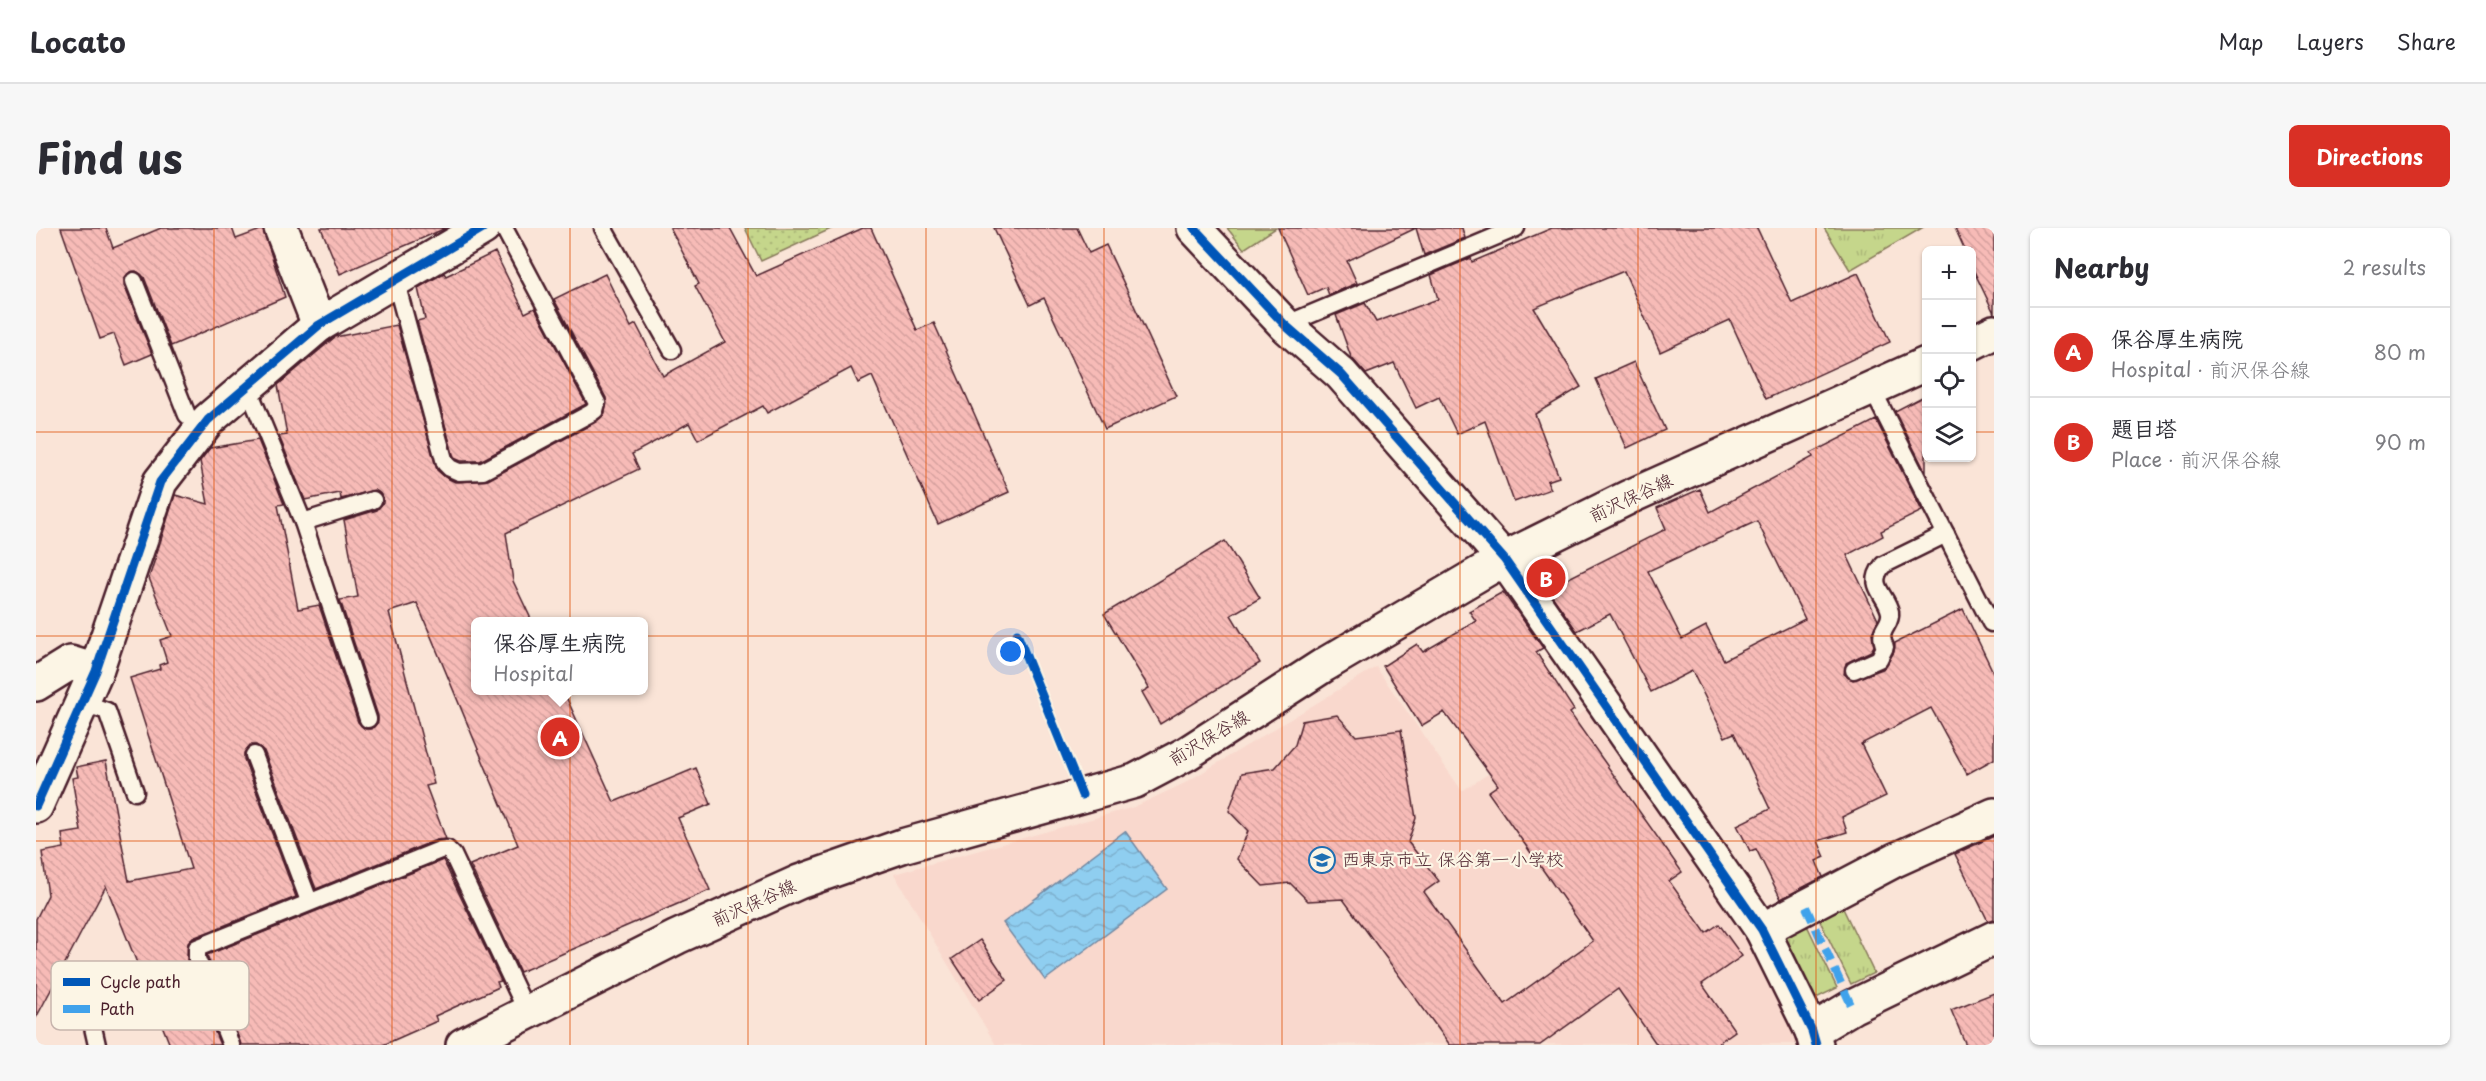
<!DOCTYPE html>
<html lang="en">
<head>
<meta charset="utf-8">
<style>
  :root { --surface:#fff; --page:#f7f7f7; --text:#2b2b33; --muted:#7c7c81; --line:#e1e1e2; --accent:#d93025 }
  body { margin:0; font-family:"Playpen Sans","Klee One",sans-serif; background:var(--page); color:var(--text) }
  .controls { position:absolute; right:18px; top:18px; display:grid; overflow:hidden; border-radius:9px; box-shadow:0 2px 4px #0004 }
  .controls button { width:54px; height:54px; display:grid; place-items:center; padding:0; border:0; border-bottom:2px solid var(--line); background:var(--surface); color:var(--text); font:30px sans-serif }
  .you { position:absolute; left:975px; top:424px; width:21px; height:21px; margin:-15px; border:4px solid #fff; border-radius:50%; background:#1a73e8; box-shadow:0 0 0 9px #1a73e833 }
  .badge { display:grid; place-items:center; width:39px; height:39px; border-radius:50%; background:var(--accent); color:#fff; font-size:20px; font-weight:700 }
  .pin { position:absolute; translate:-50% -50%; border:3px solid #fff; box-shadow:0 2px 6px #0006 }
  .popup { position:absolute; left:435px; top:389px; width:177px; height:78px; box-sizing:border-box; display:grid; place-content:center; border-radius:9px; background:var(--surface); filter:drop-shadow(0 2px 4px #0005); font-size:20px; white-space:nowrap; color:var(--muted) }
  .popup b { font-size:22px; color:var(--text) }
  .popup::after { content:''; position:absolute; left:50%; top:100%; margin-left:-12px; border:12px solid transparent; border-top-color:var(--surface) }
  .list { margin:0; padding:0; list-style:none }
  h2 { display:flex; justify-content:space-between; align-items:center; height:78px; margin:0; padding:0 24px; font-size:26px }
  h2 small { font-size:20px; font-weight:400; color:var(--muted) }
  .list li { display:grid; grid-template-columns:39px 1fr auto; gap:18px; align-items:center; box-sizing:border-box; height:90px; padding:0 24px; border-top:2px solid var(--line) }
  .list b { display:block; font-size:22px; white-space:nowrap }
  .list p { margin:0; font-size:20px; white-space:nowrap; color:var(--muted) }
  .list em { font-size:20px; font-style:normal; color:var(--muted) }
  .icon { flex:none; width:33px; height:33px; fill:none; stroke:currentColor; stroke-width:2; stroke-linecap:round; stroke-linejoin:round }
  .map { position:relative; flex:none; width:1958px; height:817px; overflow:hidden; border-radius:9px }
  header { display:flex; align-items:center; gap:36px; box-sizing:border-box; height:84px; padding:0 30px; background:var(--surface); border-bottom:2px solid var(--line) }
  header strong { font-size:28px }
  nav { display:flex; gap:33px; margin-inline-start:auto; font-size:21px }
  .intro { display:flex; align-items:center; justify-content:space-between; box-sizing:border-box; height:144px; padding:0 36px }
  h1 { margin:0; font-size:42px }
  .button { padding:15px 27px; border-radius:9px; background:var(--accent); color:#fff; font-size:21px; font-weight:700 }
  main { display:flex; gap:36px; padding:0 36px }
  aside { flex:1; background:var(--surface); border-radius:9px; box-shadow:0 2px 4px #0004 }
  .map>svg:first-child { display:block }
  .built { fill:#f9d8cd }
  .grass { fill:url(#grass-tufts); stroke:#887a5b; stroke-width:1.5 }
  .park { fill:url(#park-dots); stroke:#887a5b; stroke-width:1.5 }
  .water { fill:url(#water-waves); stroke:#7388a1; stroke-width:1.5 }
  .building { fill:url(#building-back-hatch); stroke:#4a1f2b; stroke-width:1.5; fill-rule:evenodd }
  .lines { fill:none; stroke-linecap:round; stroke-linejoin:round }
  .lane-casing { stroke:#4a1f2b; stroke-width:21 }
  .street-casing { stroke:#4a1f2b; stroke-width:38 }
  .secondary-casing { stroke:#4a1f2b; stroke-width:38 }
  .lane { stroke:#fcf5e5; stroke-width:16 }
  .street { stroke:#fcf5e5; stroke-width:33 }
  .secondary { stroke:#fcf5e5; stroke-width:33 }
  .quiet { stroke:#40a2eb; stroke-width:8; stroke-dasharray:15 8; stroke-linecap:butt }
  .cycleway-casing { stroke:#fcf5e5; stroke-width:13 }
  .cycleway { stroke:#0057b8; stroke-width:9 }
  .grid { fill:none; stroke:#e0560e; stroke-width:1.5; stroke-opacity:0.55 }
  .labels { text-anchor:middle; stroke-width:4.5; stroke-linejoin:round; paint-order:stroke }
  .street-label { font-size:18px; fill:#4a1f2b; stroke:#fcf5e5 }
  .poi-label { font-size:18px; fill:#4a1f2b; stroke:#fcf5e5; text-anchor:start }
  .key { fill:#fcf5e5; stroke:#c7b5ad; stroke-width:1.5 }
  .key-label { font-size:16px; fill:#4a1f2b }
</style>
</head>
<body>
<header>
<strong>Locato</strong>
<nav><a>Map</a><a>Layers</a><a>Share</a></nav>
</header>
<div class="intro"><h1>Find us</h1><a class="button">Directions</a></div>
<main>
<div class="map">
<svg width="1958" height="817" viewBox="0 0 1958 817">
  <defs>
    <pattern id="grass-tufts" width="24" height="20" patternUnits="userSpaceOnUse" patternTransform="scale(1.5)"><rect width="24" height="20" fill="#c5d68b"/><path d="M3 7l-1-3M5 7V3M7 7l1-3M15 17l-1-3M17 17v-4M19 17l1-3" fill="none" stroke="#abb778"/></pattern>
    <pattern id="park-dots" width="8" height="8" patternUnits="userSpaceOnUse" patternTransform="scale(1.5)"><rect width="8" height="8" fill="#c5d68b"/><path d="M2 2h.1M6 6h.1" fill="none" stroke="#abb778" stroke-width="1.8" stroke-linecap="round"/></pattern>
    <pattern id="water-waves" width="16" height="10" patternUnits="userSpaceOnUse" patternTransform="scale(1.5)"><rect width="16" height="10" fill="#8fcef0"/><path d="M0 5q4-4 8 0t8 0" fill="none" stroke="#7db0ce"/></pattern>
    <pattern id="building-back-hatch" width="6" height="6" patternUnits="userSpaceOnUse" patternTransform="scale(1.5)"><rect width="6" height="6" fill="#f7bbb7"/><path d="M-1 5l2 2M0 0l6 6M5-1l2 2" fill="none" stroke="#d5a09e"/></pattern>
  </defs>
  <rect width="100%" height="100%" fill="#fae4d7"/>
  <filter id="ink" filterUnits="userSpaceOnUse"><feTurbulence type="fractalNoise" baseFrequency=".0167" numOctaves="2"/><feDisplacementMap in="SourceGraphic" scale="12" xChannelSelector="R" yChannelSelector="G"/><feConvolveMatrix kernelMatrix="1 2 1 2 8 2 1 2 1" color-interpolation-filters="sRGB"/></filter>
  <g filter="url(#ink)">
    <path class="built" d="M 1340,439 L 1426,563 L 1553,480 L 1727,733 L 1764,816 L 960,817 L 858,646 L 1098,579 L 1149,555 Z"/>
    <g class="grass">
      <path d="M 1191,0 L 1240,0 L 1208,21 Z"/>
      <path d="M 1788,0 L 1886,0 L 1814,42 Z"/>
      <path d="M 1802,670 L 1838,745 L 1815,756 L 1778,681 Z"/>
      <path d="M 1767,689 L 1801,760 L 1774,773 L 1740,702 Z"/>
    </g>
    <path class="park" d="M 709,0 L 797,0 L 725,33 Z"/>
    <path class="water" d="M 1089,603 L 1131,661 L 1009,752 L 967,695 Z"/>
    <g class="building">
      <path d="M 25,0 L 70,0 L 77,20 L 125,0 L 196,0 L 200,11 L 227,1 L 249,69 L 135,118 L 108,49 L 100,43 L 94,44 L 88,51 L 88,57 L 116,126 L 90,137 L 78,106 L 64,111 Z"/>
      <path d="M 285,0 L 410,0 L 304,46 Z"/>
      <path d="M 634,0 L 694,0 L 720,48 L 827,0 L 835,0 L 881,102 L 898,95 L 973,264 L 902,296 L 836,148 L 822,155 L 815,140 L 731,185 L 727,178 L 662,212 L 653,195 L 596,226 L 603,241 L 470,305 L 477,353 L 496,393 L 440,393 L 440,462 L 527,462 L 578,574 L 660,540 L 675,576 L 642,590 L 674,662 L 484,744 L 434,637 L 482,617 L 381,375 L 353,384 L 398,556 L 390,558 L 410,611 L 400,612 L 280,661 L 228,523 L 220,517 L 214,517 L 208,525 L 208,531 L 260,669 L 157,710 L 152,715 L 151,735 L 184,817 L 134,817 L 70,658 L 0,790 L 0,691 L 12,667 L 6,624 L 28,620 L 26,606 L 45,603 L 36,550 L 42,549 L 40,539 L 70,533 L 93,653 L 155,641 L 94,450 L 124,441 L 123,437 L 131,434 L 124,412 L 136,408 L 113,350 L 139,267 L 172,276 L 164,233 L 174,220 L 222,212 L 248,276 L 242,277 L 262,381 L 283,377 L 322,494 L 329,501 L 336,501 L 342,494 L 342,488 L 304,372 L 322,369 L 308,292 L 341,282 L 347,275 L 347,269 L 339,262 L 305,271 L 304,265 L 269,272 L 243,208 L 251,207 L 242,157 L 299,109 L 361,97 L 401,242 L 409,249 L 419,254 L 452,252 L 560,194 L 569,185 L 570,170 L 518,71 L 569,46 L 595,99 L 600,96 L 627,148 L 689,114 L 659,58 L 663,56 Z"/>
      <path d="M 958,0 L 1041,0 L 1053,25 L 1070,17 L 1140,168 L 1069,201 L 1008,70 L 994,77 Z"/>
      <path d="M 1242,0 L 1380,0 L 1311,33 L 1321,55 L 1293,67 L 1290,59 L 1272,67 Z"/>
      <path d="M 1380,0 L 1426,0 L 1429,10 L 1388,27 Z"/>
      <path d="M 1516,0 L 1721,0 L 1756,75 L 1822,45 L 1854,114 L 1730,171 L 1694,92 L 1624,124 L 1588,43 L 1498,80 L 1545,159 L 1499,186 L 1523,249 L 1511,253 L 1515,261 L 1478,274 L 1449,193 L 1421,206 L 1403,169 L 1380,180 L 1358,135 L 1330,146 L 1315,129 L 1300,87 L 1329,75 L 1340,94 L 1402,71 L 1395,47 L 1435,30 L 1436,34 Z"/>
      <path d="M 1919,0 L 1958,0 L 1958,85 L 1935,37 L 1935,22 L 1929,22 Z"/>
      <path d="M 459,24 L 489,85 L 499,80 L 550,176 L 444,233 L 425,233 L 418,230 L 381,93 L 389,91 L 382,60 L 408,45 L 410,48 Z"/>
      <path d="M 1598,134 L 1629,202 L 1591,220 L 1560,151 Z"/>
      <path d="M 1890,167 L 1890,245 L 1859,183 Z"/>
      <path d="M 1840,192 L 1886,283 L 1845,303 L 1847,308 L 1811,327 L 1842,392 L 1836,405 L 1838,418 L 1835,423 L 1810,435 L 1808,446 L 1817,452 L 1847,441 L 1858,424 L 1859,415 L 1927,381 L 1958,446 L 1958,531 L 1931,546 L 1895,480 L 1825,516 L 1850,568 L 1806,589 L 1811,604 L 1782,613 L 1789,629 L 1780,633 L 1787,649 L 1745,671 L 1720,621 L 1714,623 L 1701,597 L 1734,581 L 1698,505 L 1689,509 L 1656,443 L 1615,464 L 1574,386 L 1541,403 L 1511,361 L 1630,301 L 1621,280 L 1664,261 L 1674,284 L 1777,229 L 1775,225 ZM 1721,293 L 1769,391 L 1688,432 L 1670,398 L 1646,411 L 1612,343 Z"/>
      <path d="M 1189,313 L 1224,370 L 1195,387 L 1224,435 L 1124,496 L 1106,464 L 1113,460 L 1068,386 Z"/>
      <path d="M 1467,364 L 1507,420 L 1500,424 L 1538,482 L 1534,485 L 1646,644 L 1633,653 L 1670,705 L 1683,696 L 1706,728 L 1666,756 L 1699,803 L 1679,817 L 1621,817 L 1582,761 L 1504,817 L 1414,817 L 1307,671 L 1272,673 L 1254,655 L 1227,658 L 1201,631 L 1212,603 L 1193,583 L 1206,545 L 1239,540 L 1259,517 L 1266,493 L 1301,487 L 1320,508 L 1365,502 L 1380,590 L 1372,614 L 1403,653 L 1388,664 L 1469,776 L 1557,713 L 1452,564 L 1462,557 L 1408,484 L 1385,498 L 1347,438 L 1381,416 L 1387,424 L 1440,393 L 1433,383 Z"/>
      <path d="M 1958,608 L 1958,691 L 1952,693 L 1919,626 Z"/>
      <path d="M 407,632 L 465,753 L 461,754 L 463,759 L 399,788 L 401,793 L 347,817 L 205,817 L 171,727 Z"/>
      <path d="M 944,712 L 971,752 L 943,772 L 916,731 Z"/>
      <path d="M 1958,765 L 1958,817 L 1930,817 L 1915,782 Z"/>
    </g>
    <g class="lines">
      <defs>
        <g id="lane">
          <path d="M 567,0 L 636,122"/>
          <path d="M 359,51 L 409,235 L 414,240 L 423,244 L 447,243 L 555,185 L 559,182 L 561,175 L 468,0"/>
          <path d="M 98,53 L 151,187 L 166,199"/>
          <path d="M 1249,97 L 1480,0"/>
          <path d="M 212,160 L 267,294 L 332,491"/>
          <path d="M 1836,161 L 1955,395"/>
          <path d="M 267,294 L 337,272"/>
          <path d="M 1818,442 L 1843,431 L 1849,419 C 1840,400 1856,399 1854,384 C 1850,365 1830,358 1847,337 L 1910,306"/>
          <path d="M 47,475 L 71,483 L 99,564"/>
          <path d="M 218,527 L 273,673"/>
          <path d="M 47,755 L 61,817"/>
          <path d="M 195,817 L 161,731 L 161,720 L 404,622 L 411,621 L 417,627 L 491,784"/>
        </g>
        <g id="street">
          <path d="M 245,0 L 283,97"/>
          <path d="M 1158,0 L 1249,97 L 1305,146 L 1468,331 L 1726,702 L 1776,803 L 1780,817"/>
          <path d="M 0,456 L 34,435 L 60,443"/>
          <path d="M 0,578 L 60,443 L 124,254 L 172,192 L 283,97 L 447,0"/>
          <path d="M 1726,702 L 1859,632 L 1958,587"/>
          <path d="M 1776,803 L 1816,779 L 1958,710"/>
        </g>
        <g id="secondary">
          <path d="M 1936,115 L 1958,104"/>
          <path d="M 427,817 L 641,709 L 763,654 L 866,618 L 1099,553 L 1150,526 L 1288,437 L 1468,331 L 1593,269 L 1890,136"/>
        </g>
      </defs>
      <use href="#lane" class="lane-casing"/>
      <use href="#street" class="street-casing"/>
      <use href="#secondary" class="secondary-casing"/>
      <use href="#lane" class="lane"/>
      <use href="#street" class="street"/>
      <use href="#secondary" class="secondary"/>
      <path class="quiet" d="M 1770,679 L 1816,779"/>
      <defs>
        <g id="cycleway">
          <path d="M 1158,0 L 1249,97 L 1305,146 L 1468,331 L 1726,702 L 1776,803 L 1780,817"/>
          <path d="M 981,406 L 1046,567"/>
          <path d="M 0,578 L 60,443 L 124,254 L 172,192 L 283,97 L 447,0"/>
        </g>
      </defs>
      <use href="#cycleway" class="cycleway-casing"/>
      <use href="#cycleway" class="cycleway"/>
    </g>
  </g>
  <path class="grid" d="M 178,0 L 178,817M 356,0 L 356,817M 534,0 L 534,817M 712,0 L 712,817M 890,0 L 890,817M 1068,0 L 1068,817M 1246,0 L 1246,817M 1424,0 L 1424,817M 1602,0 L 1602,817M 1780,0 L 1780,817M 0,204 L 1890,204M 1936,204 L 1958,204M 0,408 L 1958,408M 0,613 L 1958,613"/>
  <defs>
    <symbol id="school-ring" viewBox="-11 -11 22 22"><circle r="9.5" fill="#fcf5e5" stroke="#1f6fb2" stroke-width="1.5"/><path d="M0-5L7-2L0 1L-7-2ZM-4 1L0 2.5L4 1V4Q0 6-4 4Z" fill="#1f6fb2"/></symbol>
  </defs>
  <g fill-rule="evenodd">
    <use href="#school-ring" x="1271" y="617" width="30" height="30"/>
  </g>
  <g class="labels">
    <g class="street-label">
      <text transform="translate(1595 270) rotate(-25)" y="6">前沢保谷線</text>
      <text transform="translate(1173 510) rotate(-31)" y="6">前沢保谷線</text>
      <text transform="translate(718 675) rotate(-24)" y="6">前沢保谷線</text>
    </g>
    <g class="poi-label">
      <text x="1306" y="638">西東京市立 保谷第一小学校</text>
    </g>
  </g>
  <rect x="15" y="733" width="198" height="69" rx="9" class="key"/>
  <rect x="27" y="750" width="27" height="8" fill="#0057b8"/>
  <rect x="27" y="777" width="27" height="8" fill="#40a2eb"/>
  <g class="key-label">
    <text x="64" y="760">Cycle path</text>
    <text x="64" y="787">Path</text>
  </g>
</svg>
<div class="controls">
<button>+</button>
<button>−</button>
<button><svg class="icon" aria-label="locate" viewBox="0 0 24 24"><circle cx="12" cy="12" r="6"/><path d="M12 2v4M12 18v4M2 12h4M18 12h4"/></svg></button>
<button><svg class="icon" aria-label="layers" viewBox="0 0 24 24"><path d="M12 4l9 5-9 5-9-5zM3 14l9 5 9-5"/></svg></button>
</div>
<div class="you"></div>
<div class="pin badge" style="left:524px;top:509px">A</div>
<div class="popup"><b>保谷厚生病院</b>Hospital</div>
<div class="pin badge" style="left:1510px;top:350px">B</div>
</div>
<aside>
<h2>Nearby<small>2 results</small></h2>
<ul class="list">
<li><span class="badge">A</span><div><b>保谷厚生病院</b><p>Hospital · 前沢保谷線</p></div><em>80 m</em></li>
<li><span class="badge">B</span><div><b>題目塔</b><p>Place · 前沢保谷線</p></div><em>90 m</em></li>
</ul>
</aside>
</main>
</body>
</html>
